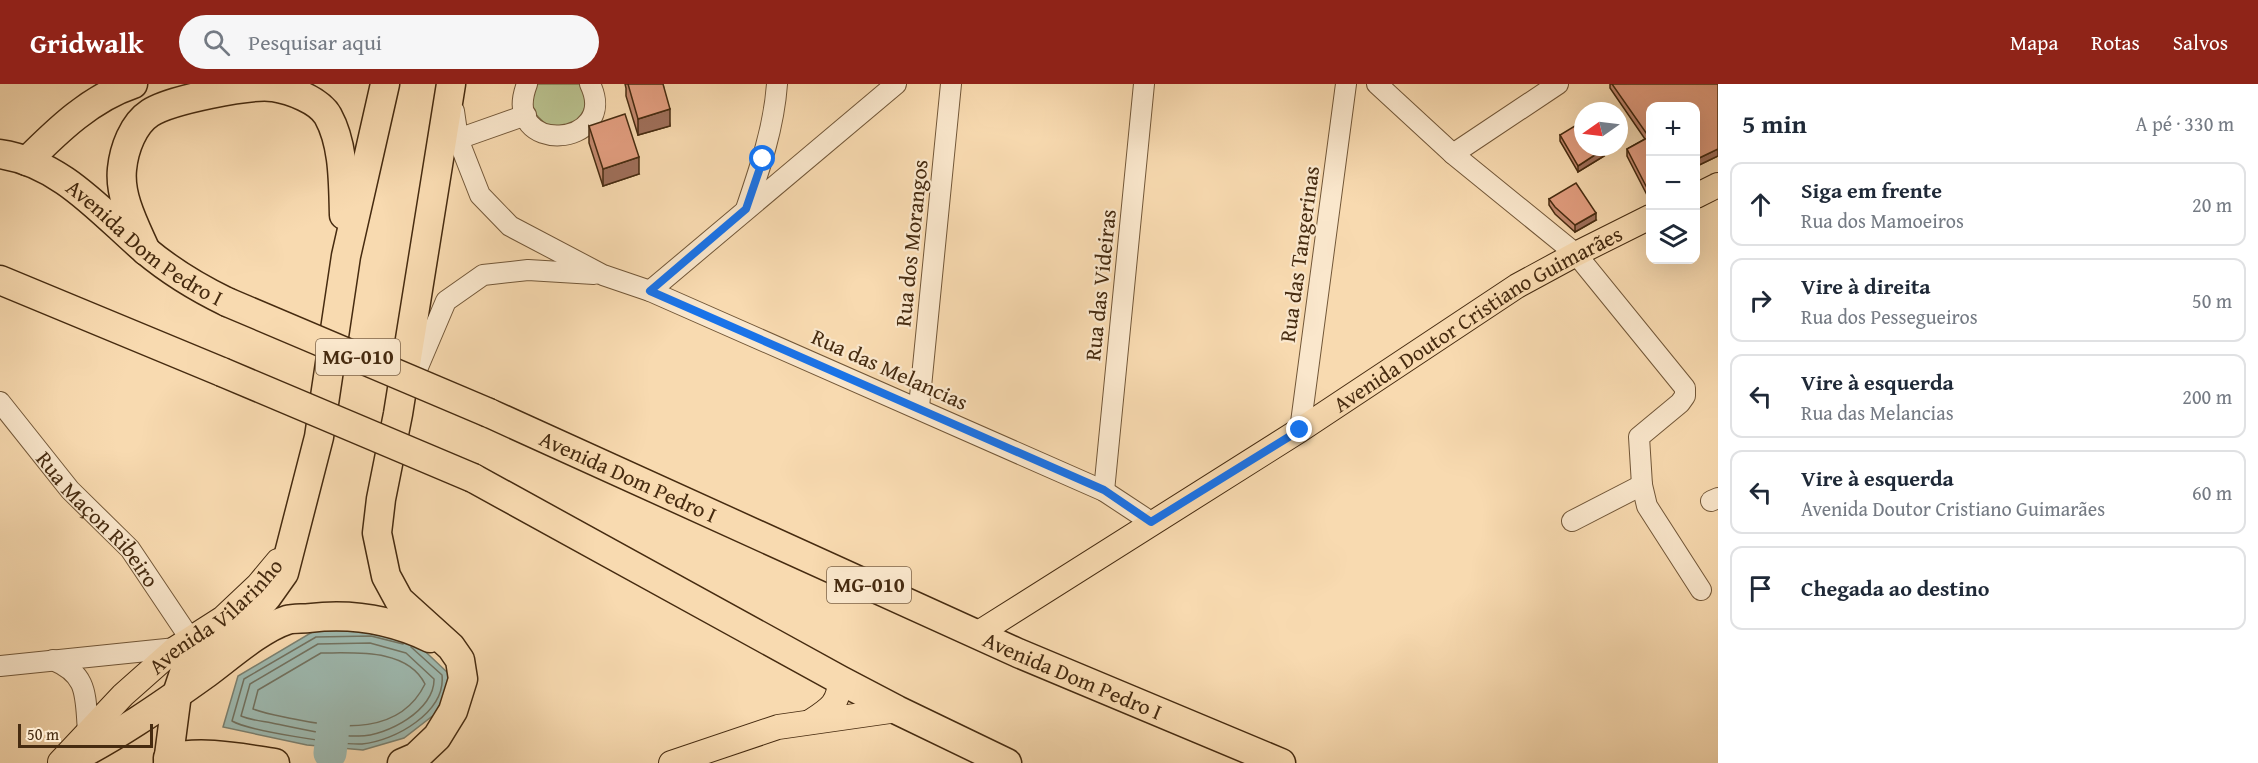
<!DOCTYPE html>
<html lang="pt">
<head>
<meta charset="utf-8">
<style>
  :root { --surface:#fff; --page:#f6f6f7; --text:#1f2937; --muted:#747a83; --line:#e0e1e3; --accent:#8f2418 }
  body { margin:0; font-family:"Gentium Book Plus",serif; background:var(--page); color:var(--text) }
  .controls { position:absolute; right:18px; top:18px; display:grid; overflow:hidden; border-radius:12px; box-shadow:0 6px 24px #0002 }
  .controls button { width:54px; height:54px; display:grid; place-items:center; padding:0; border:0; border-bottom:2px solid var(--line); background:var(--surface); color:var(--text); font:30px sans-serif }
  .compass { position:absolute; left:1574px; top:18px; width:54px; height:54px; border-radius:50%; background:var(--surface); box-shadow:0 6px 24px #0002; rotate:256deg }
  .scale { position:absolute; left:18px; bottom:15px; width:135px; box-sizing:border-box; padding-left:6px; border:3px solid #462b10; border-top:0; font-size:16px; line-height:21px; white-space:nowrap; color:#462b10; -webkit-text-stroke:4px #fae7cc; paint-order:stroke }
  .stop { position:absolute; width:18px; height:18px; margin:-14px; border:4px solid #1a73e8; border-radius:50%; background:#fff }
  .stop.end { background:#1a73e8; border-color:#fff; box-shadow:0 2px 6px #0008 }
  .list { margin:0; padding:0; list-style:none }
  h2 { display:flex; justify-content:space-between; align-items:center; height:78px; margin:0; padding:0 24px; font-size:26px }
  h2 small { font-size:20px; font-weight:400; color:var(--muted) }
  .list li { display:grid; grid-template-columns:39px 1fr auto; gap:18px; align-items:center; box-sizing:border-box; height:84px; margin:0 12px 12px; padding:0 12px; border:2px solid var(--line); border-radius:12px }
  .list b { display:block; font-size:22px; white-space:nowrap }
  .list p { margin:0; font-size:20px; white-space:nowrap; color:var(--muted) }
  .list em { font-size:20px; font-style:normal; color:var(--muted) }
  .icon { flex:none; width:33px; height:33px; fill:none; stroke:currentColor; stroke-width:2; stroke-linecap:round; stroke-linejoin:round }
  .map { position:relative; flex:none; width:1718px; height:679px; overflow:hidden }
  header { display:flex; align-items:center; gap:36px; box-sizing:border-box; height:84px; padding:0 30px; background:var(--accent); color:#fff }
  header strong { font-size:28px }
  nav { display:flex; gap:33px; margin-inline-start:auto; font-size:21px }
  .search { width:420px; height:54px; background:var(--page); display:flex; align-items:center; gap:15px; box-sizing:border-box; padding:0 21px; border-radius:33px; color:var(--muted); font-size:22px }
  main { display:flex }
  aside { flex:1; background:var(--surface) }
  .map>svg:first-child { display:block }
  .green { fill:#b9c18e; stroke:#80764f; stroke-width:1.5 }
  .water { fill:#9ebab1; stroke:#7b8171; stroke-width:1.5 }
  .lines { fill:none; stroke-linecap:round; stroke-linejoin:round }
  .shore { stroke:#727260; stroke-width:1.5 }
  .river { stroke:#9ebab1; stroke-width:33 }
  .minor-casing { stroke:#725738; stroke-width:22 }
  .major-casing { stroke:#462b10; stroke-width:26 }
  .highway-casing { stroke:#462b10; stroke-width:31 }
  .minor { stroke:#fae7cc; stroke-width:20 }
  .major { stroke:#f8dab0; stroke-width:24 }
  .highway { stroke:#f8dab0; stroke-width:28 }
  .highway-bridge-casing { stroke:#462b10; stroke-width:31; stroke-linecap:butt }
  .highway-bridge { stroke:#f8dab0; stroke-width:28 }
  .wall { fill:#c3886e; stroke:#462b10; stroke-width:1.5 }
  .shaded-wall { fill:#9f6f5a; stroke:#462b10; stroke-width:1.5 }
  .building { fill:#e39e80; stroke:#462b10; stroke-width:1.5 }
  .route { stroke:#1a73e8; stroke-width:8 }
  .labels { text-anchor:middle; stroke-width:4.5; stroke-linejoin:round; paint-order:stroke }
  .shield { fill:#fae7cc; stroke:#7c6348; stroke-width:1.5 }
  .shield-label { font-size:21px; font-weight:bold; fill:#462b10 }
  .street-label { font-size:22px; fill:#462b10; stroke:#fae7cc }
</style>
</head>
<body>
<header>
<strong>Gridwalk</strong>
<div class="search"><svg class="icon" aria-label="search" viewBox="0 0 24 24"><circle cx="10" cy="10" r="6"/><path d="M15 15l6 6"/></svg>Pesquisar aqui</div>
<nav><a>Mapa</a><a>Rotas</a><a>Salvos</a></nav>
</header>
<main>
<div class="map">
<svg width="1718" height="679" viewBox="0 0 1718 679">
  <rect width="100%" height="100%" fill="#f8dab0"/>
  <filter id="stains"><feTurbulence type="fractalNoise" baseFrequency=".00333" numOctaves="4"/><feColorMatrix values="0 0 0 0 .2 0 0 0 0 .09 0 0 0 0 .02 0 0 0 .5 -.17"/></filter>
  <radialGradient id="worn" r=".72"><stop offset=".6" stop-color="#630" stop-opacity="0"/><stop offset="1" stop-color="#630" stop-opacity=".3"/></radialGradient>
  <path class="green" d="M 537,0 L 581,0 C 589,19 587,26 573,41 L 550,43 C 534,32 524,19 537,0 Z"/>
  <path class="water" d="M 372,546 L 413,556 L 448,589 L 448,604 L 435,630 L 404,654 L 363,666 L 307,661 L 223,643 L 238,592 L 314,547 Z"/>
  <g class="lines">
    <g class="shore">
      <path d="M 370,559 L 406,569 L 434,595 C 435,626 387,652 359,652 C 330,652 301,645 272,639 C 262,637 250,636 241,632 L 250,600 L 318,560 Z"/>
      <path d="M 403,560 L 371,552 L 316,553 L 244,595 L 232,637 C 249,647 341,661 362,660 C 395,657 446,628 442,591 L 411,563"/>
      <path d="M 321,569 C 355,569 407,564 425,600 C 400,651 341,645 294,635 C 280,632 266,630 253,625 L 258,606 Z"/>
    </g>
    <path class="river" d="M 330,669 L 336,617"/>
    <defs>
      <g id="minor">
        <path d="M 527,0 C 499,73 621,64 590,0"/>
        <path d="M 1377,0 L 1453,70 L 1576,170 L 1685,304 L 1685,312 L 1680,319 L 1639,353 L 1642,401 L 1647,422 L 1701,506"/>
        <path d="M 454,27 L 458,55 L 480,111 L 510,142 L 603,191 L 650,207 L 1104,407 L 1151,438"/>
        <path d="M 458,55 L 526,31"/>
        <path d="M 1453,70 L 1558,0"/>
        <path d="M 746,125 C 760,84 774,43 777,0"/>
        <path d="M 650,207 L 896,0"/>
        <path d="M 412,297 L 446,217 L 483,191 L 528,186 L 594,190"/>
        <path id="s1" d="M 0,318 L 70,406 L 130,465 L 191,556"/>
        <path d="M 919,323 L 951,0"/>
        <path d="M 1300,346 L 1346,0"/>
        <path d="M 1104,407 L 1144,0"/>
        <path d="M 1711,417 L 1718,414"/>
        <path d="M 1572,437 L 1642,401"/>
        <path d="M 53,576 C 89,591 85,612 88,647"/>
        <path d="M 0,582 L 176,564"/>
      </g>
      <g id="major">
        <path d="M 1696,112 L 1718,101"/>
        <path id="s2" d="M 977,550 L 1300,346 L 1517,202 L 1576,170 L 1650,133"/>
        <path d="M 810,638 C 830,625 839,620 840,596"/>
        <path id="s3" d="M 60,678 L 123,611 L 176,564 L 223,534 L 258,501 L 278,477"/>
        <path d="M 671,679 L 778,643 L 897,626"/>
      </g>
      <g id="highway">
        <path id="s4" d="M 0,70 C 61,79 101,128 145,166 C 170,187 198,204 227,218"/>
        <path d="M 27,77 C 58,46 91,14 133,0"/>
        <path d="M 146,167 C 135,142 119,113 122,85 C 124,65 133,40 150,29 C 170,16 249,0 273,3 C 291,6 319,16 328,32 C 344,61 343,99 344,131"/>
        <path d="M 0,196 L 222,288"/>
        <path id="s5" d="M 489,329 L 1018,569 L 1281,679"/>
        <path d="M 473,394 L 840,596 L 897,626 L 1007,679"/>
        <path d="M 168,674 C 204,666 240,674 275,679"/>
        <path d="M 64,679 C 115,654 161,622 207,589 C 230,572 260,545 287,536 C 294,534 303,535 310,534 C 351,529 392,536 430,554"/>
        <path d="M 168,679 L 177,610 L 184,589 L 196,572 L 249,534 L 267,513 L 284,489 L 319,353 L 346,172 L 385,0"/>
        <path d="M 402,679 L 416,673 L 437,653 L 453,627 L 463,595 L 460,576 L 451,563 L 399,516 L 386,492 L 377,449 L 381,415 L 398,330 L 451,0"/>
      </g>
    </defs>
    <use href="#minor" class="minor-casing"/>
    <use href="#major" class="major-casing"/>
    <use href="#highway" class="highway-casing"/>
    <use href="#minor" class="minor"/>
    <use href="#major" class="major"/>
    <use href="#highway" class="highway"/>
    <defs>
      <g id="highway-bridge">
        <path d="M 227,218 L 489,329"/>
        <path d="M 222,288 L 473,394"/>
      </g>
    </defs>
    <use href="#highway-bridge" class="highway-bridge-casing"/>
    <use href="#highway-bridge" class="highway-bridge"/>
  </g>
  <g class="wall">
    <path d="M 625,0 L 663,0 L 670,42 L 638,51 L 626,12 L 626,4 Z"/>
    <path d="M 1610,0 L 1718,0 L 1718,72 L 1695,83 L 1695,22 L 1647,111 L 1627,72 L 1627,65 L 1645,55 L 1610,4 Z"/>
    <path d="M 589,42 L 639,90 L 603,102 L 589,59 Z"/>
    <path d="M 1560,51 L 1604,72 L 1578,88 L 1560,57 Z"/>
    <path d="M 1549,115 L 1596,136 L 1575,148 L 1555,130 L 1549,121 Z"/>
  </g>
  <g class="shaded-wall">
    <path d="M 670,25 L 670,42 L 638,51 L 638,35 Z"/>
    <path d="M 1604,65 L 1604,72 L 1578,88 L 1578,82 Z"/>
    <path d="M 1718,65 L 1718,72 L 1695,83 L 1695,76 Z"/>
    <path d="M 639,73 L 639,90 L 603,102 L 603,85 Z"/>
    <path d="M 1650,102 L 1650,109 L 1647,111 L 1647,104 Z"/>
    <path d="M 1596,129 L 1596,136 L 1575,148 L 1575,141 Z"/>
  </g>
  <g class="building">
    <path d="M 628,0 L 663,0 L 670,25 L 638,35 Z"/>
    <path d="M 1612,0 L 1718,0 L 1718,65 L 1695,76 L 1695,22 L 1650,22 L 1650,102 L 1647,104 L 1627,65 L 1649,53 Z"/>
    <path d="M 625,30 L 639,73 L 603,85 L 589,42 Z"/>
    <path d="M 1583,37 L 1583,63 L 1602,63 L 1604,65 L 1578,82 L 1560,51 Z"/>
    <path d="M 1576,99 L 1596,129 L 1575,141 L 1555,123 L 1549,115 Z"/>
  </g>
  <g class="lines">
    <path class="route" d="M 763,75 L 746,125 L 650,207 L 1104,406 L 1151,438 L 1300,346"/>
  </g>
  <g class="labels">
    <g class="shield">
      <rect x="316" y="255" width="84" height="36" rx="4.5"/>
      <rect x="827" y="483" width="84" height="36" rx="4.5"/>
    </g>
    <g class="shield-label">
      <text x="358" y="280">MG-010</text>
      <text x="869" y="508">MG-010</text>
    </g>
    <g class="street-label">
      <text dy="8" stroke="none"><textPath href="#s4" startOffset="172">Avenida Dom Pedro I</textPath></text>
      <text transform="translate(911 159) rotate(-84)" y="8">Rua dos Morangos</text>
      <text transform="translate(1299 170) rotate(-82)" y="8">Rua das Tangerinas</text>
      <text transform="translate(1100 201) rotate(-84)" y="8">Rua das Videiras</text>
      <text dy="8" stroke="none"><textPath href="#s2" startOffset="592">Avenida Doutor Cristiano Guimarães</textPath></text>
      <text transform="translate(890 285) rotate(24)" y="8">Rua das Melancias</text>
      <text dy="8" stroke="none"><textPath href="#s5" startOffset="153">Avenida Dom Pedro I</textPath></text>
      <text dy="8" stroke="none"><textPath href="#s1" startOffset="153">Rua Maçon Ribeiro</textPath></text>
      <text dy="8" stroke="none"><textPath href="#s3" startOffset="214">Avenida Vilarinho</textPath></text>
      <text dy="8" stroke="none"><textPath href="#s5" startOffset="640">Avenida Dom Pedro I</textPath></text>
    </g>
  </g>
  <rect width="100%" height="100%" filter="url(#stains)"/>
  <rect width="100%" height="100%" fill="url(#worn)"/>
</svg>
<div class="controls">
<button>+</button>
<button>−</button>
<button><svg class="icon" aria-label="layers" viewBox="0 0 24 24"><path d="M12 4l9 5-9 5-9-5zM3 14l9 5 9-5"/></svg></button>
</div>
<svg class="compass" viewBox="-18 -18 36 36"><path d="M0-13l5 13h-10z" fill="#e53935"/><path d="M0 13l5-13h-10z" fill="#747a83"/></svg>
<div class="scale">50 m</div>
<div class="stop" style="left:763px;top:75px"></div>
<div class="stop end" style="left:1300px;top:346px"></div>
</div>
<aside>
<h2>5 min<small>A pé · 330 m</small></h2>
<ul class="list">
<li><svg class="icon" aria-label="ahead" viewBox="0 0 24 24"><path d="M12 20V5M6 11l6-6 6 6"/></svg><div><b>Siga em frente</b><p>Rua dos Mamoeiros</p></div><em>20 m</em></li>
<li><svg class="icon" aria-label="right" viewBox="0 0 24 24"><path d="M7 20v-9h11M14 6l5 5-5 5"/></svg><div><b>Vire à direita</b><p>Rua dos Pessegueiros</p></div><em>50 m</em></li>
<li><svg class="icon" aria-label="left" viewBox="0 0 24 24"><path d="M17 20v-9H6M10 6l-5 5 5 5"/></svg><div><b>Vire à esquerda</b><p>Rua das Melancias</p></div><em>200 m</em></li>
<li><svg class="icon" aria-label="left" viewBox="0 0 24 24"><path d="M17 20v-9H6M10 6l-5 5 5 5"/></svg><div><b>Vire à esquerda</b><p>Avenida Doutor Cristiano Guimarães</p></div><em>60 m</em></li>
<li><svg class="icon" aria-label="arrive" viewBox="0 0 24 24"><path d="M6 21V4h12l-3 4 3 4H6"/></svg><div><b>Chegada ao destino</b></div></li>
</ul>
</aside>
</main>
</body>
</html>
